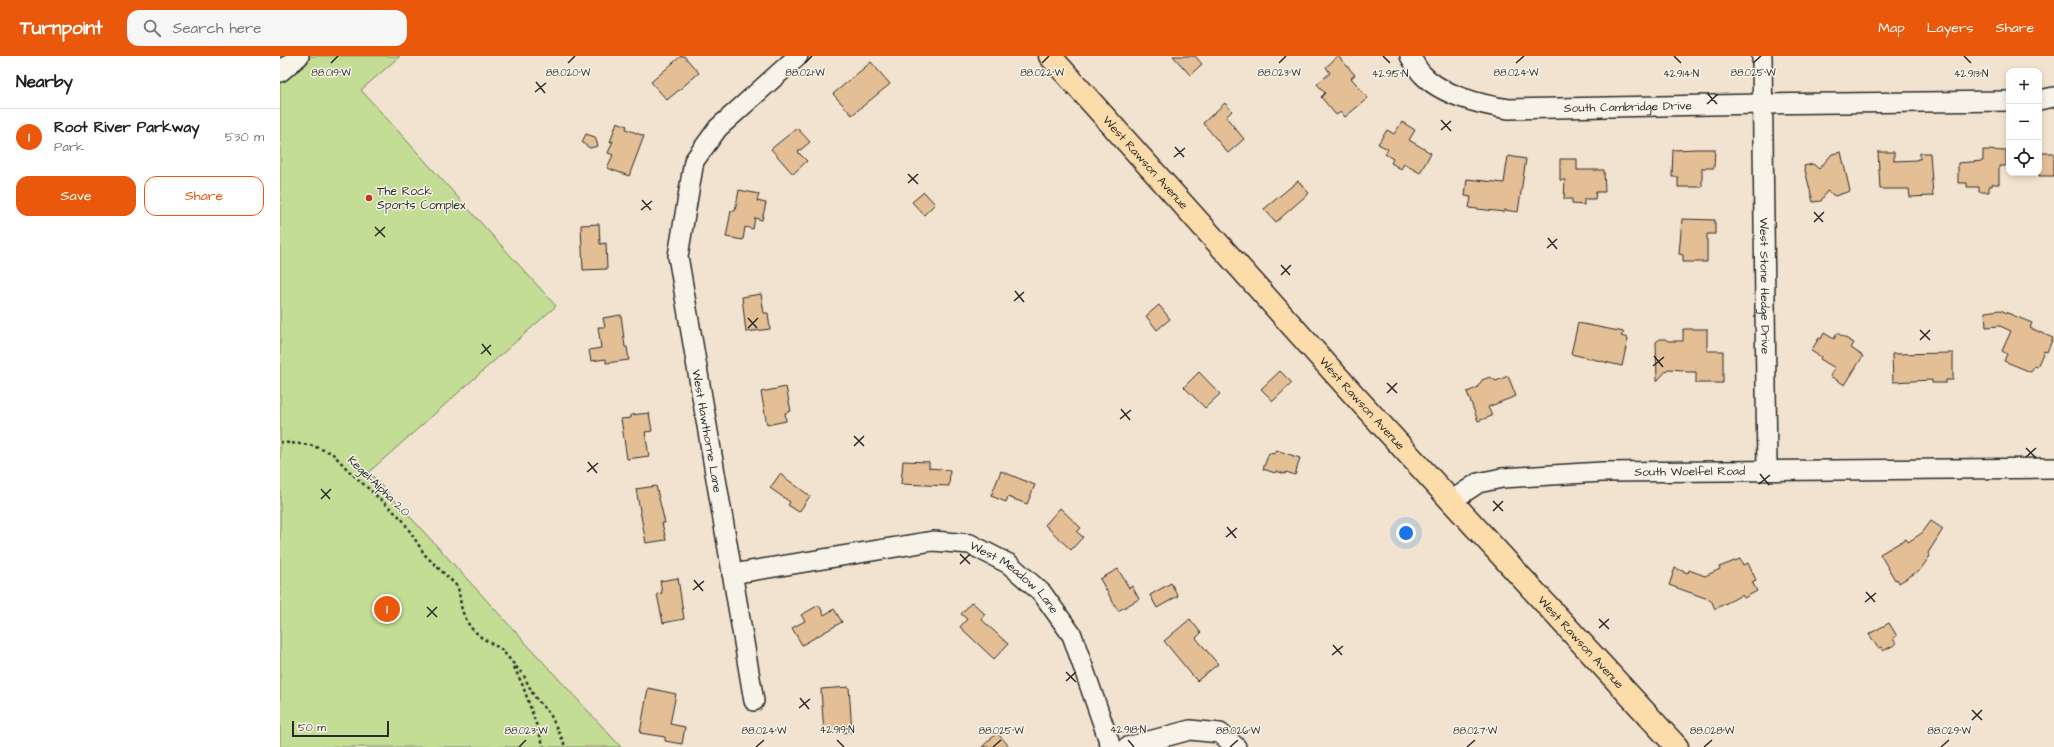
<!DOCTYPE html>
<html lang="en">
<head>
<meta charset="utf-8">
<style>
  :root { --surface:#fff; --page:#f6f6f6; --text:#202124; --muted:#757577; --line:#e0e0e0; --accent:#ea580c }
  body { margin:0; font-family:"Architects Daughter",sans-serif; background:var(--page); color:var(--text) }
  .controls { position:absolute; right:12px; top:12px; display:grid; overflow:hidden; border-radius:8px; box-shadow:0 2px 6px #0003 }
  .controls button { width:36px; height:36px; display:grid; place-items:center; padding:0; border:0; border-bottom:1px solid var(--line); background:var(--surface); color:var(--text); font:20px sans-serif }
  .scale { position:absolute; left:12px; bottom:10px; width:97px; box-sizing:border-box; padding-left:4px; border:2px solid #2b2b2b; border-top:0; font-size:11px; line-height:14px; white-space:nowrap; color:#2b2b2b; -webkit-text-stroke:3px #f7f3e8; paint-order:stroke }
  .you { position:absolute; left:1126px; top:477px; width:14px; height:14px; margin:-10px; border:3px solid #fff; border-radius:50%; background:#1a73e8; box-shadow:0 0 0 6px #1a73e833 }
  .badge { display:grid; place-items:center; width:26px; height:26px; border-radius:50%; background:var(--accent); color:#fff; font-size:13px; font-weight:700 }
  .pin { position:absolute; translate:-50% -50%; border:2px solid #fff; box-shadow:0 1px 4px #0006 }
  .list { margin:0; padding:0; list-style:none }
  h2 { display:flex; justify-content:space-between; align-items:center; height:52px; margin:0; padding:0 16px; font-size:17px }
  h2 small { font-size:13px; font-weight:400; color:var(--muted) }
  .list li { display:grid; grid-template-columns:26px 1fr auto; gap:12px; align-items:center; box-sizing:border-box; height:56px; padding:0 16px; border-top:1px solid var(--line) }
  .list b { display:block; font-size:15px; white-space:nowrap }
  .list p { margin:0; font-size:13px; white-space:nowrap; color:var(--muted) }
  .list em { font-size:13px; font-style:normal; color:var(--muted) }
  .actions { display:flex; gap:8px; padding:12px 16px }
  .actions a { flex:1; padding:9px 0; border:1px solid var(--accent); border-radius:12px; text-align:center; font-size:14px; color:var(--accent) }
  .actions .main { background:var(--accent); color:#fff }
  .icon { flex:none; width:22px; height:22px; fill:none; stroke:currentColor; stroke-width:2; stroke-linecap:round; stroke-linejoin:round }
  .map { position:relative; flex:none; width:1774px; height:691px; overflow:hidden }
  header { display:flex; align-items:center; gap:24px; box-sizing:border-box; height:56px; padding:0 20px; background:var(--accent); color:#fff }
  header strong { font-size:19px }
  nav { display:flex; gap:22px; margin-inline-start:auto; font-size:14px }
  .search { width:280px; height:36px; background:var(--page); display:flex; align-items:center; gap:10px; box-sizing:border-box; padding:0 14px; border-radius:12px; color:var(--muted); font-size:15px }
  main { display:flex }
  aside { flex:1; background:var(--surface) }
  .map>svg:first-child { display:block }
  .park { fill:#c3dd94; stroke:#778460 }
  .building { fill:#e4bf95; stroke:#2b2b2b }
  .lines { fill:none; stroke-linecap:round; stroke-linejoin:round }
  .minor-casing { stroke:#2b2b2b; stroke-width:22 }
  .major-casing { stroke:#2b2b2b; stroke-width:25 }
  .path { stroke:#2b2b2b; stroke-width:2.5; stroke-dasharray:3 3; stroke-linecap:butt }
  .minor { stroke:#f7f3e8; stroke-width:19 }
  .major { stroke:#fddcac; stroke-width:22 }
  .ticks { fill:none; stroke:#2b2b2b; stroke-width:1.5 }
  .poi-dot { fill:#c8321e; stroke:#f7f3e8; stroke-width:1.5 }
  .labels { text-anchor:middle; stroke-width:3; stroke-linejoin:round; paint-order:stroke }
  .street-label { font-size:12px; fill:#2b2b2b; stroke:#f7f3e8 }
  .poi-label { font-size:12px; fill:#2b2b2b; stroke:#f7f3e8; text-anchor:start }
  .ticks-label { font-size:10px; text-anchor:middle; fill:#2b2b2b; stroke:#f7f3e8; stroke-width:3; stroke-linejoin:round; paint-order:stroke }
</style>
</head>
<body>
<header>
<strong>Turnpoint</strong>
<div class="search"><svg class="icon" aria-label="search" viewBox="0 0 24 24"><circle cx="10" cy="10" r="6"/><path d="M15 15l6 6"/></svg>Search here</div>
<nav><a>Map</a><a>Layers</a><a>Share</a></nav>
</header>
<main>
<aside>
<h2>Nearby<small></small></h2>
<ul class="list">
<li><span class="badge">1</span><div><b>Root River Parkway</b><p>Park</p></div><em>530 m</em></li>
</ul>
<div class="actions"><a class="main">Save</a><a>Share</a></div>
</aside>
<div class="map">
<svg width="1774" height="691" viewBox="0 0 1774 691">
  <rect width="100%" height="100%" fill="#f1e3cf"/>
  <filter id="ink" filterUnits="userSpaceOnUse"><feTurbulence type="fractalNoise" baseFrequency=".025" numOctaves="2"/><feDisplacementMap in="SourceGraphic" scale="8" xChannelSelector="R" yChannelSelector="G"/><feConvolveMatrix kernelMatrix="1 2 1 2 8 2 1 2 1" color-interpolation-filters="sRGB"/></filter>
  <g filter="url(#ink)">
    <path class="park" d="M 0,0 L 120,0 L 81,34 L 276,250 L 89,416 L 341,691 L 0,691 Z"/>
    <g class="building">
      <path d="M 401,0 L 404,0 L 419,17 L 387,44 L 371,26 Z"/>
      <path d="M 893,0 L 915,0 L 922,8 L 910,19 Z"/>
      <path d="M 1058,0 L 1075,19 L 1071,22 L 1088,42 L 1065,61 L 1061,56 L 1056,59 L 1041,41 L 1045,37 L 1037,28 L 1050,17 L 1046,11 Z"/>
      <path d="M 591,6 L 610,28 L 572,59 L 553,38 Z"/>
      <path d="M 945,47 L 952,55 L 946,61 L 964,83 L 948,97 L 923,67 Z"/>
      <path d="M 337,66 L 347,70 L 346,73 L 364,80 L 349,120 L 327,112 L 333,99 L 328,97 L 333,85 L 330,86 Z"/>
      <path d="M 1122,66 L 1135,74 L 1129,84 L 1151,97 L 1140,117 L 1124,108 L 1121,113 L 1111,107 L 1113,103 L 1105,98 L 1108,93 L 1098,88 L 1107,74 L 1114,78 Z"/>
      <path d="M 517,72 L 530,86 L 518,96 L 527,105 L 513,118 L 491,93 Z"/>
      <path d="M 306,78 L 315,81 L 318,90 L 310,92 L 305,89 L 302,86 Z"/>
      <path d="M 1417,93 L 1435,93 L 1434,112 L 1422,112 L 1422,131 L 1398,131 L 1398,121 L 1392,121 L 1393,94 Z"/>
      <path d="M 1703,94 L 1726,95 L 1726,110 L 1719,110 L 1719,128 L 1712,128 L 1712,130 L 1709,130 L 1709,136 L 1699,136 L 1699,131 L 1687,131 L 1687,127 L 1678,127 L 1678,107 L 1703,105 Z"/>
      <path d="M 1561,96 L 1570,135 L 1555,140 L 1547,135 L 1541,145 L 1533,146 L 1524,110 L 1533,108 L 1539,113 L 1552,98 Z"/>
      <path d="M 1598,96 L 1614,96 L 1614,105 L 1637,104 L 1637,103 L 1640,103 L 1640,97 L 1650,97 L 1653,140 L 1630,141 L 1629,133 L 1600,133 Z"/>
      <path d="M 1762,97 L 1774,97 L 1774,120 L 1759,120 L 1759,99 L 1762,99 Z"/>
      <path d="M 1228,100 L 1246,103 L 1238,156 L 1224,154 L 1224,156 L 1189,152 L 1191,141 L 1185,140 L 1187,123 L 1224,127 Z"/>
      <path d="M 1280,103 L 1297,103 L 1297,114 L 1324,114 L 1325,136 L 1316,136 L 1315,143 L 1304,143 L 1304,149 L 1292,148 L 1292,143 L 1284,143 L 1285,124 L 1280,124 Z"/>
      <path d="M 1018,125 L 1029,137 L 996,166 L 984,153 Z"/>
      <path d="M 459,134 L 479,138 L 477,145 L 486,147 L 482,164 L 475,162 L 473,173 L 465,171 L 463,184 L 446,181 L 451,155 L 455,155 Z"/>
      <path d="M 644,136 L 655,148 L 644,159 L 632,146 Z"/>
      <path d="M 1402,163 L 1435,164 L 1435,178 L 1427,178 L 1427,206 L 1403,206 L 1403,199 L 1399,198 Z"/>
      <path d="M 319,168 L 320,188 L 326,187 L 327,213 L 303,214 L 301,169 Z"/>
      <path d="M 481,238 L 484,257 L 488,257 L 490,273 L 466,276 L 462,241 Z"/>
      <path d="M 879,249 L 890,263 L 877,274 L 866,260 Z"/>
      <path d="M 1720,254 L 1752,267 L 1750,272 L 1773,282 L 1767,296 L 1764,295 L 1757,311 L 1754,310 L 1751,316 L 1724,305 L 1727,298 L 1722,295 L 1731,275 L 1720,270 L 1706,271 L 1705,256 Z"/>
      <path d="M 341,259 L 345,291 L 347,291 L 349,304 L 326,307 L 326,303 L 311,305 L 309,294 L 321,292 L 318,271 L 325,271 L 323,262 Z"/>
      <path d="M 1298,267 L 1344,276 L 1341,280 L 1348,282 L 1342,310 L 1291,298 Z"/>
      <path d="M 1403,273 L 1427,273 L 1427,295 L 1443,295 L 1443,327 L 1416,327 L 1416,316 L 1406,316 L 1404,314 L 1388,313 L 1377,325 L 1376,286 L 1380,283 L 1385,283 L 1388,285 L 1403,285 Z"/>
      <path d="M 1544,277 L 1554,283 L 1557,277 L 1574,287 L 1571,292 L 1583,300 L 1565,329 L 1550,320 L 1555,312 L 1540,303 L 1541,301 L 1531,295 L 1539,282 L 1541,283 Z"/>
      <path d="M 1673,297 L 1673,324 L 1666,324 L 1666,327 L 1652,327 L 1652,324 L 1613,326 L 1612,298 Z"/>
      <path d="M 1000,315 L 1012,327 L 993,345 L 981,333 Z"/>
      <path d="M 919,316 L 940,338 L 925,352 L 904,331 Z"/>
      <path d="M 1228,320 L 1236,340 L 1208,351 L 1212,360 L 1198,365 L 1187,336 L 1197,332 L 1202,324 L 1210,321 L 1216,325 Z"/>
      <path d="M 506,331 L 511,355 L 505,357 L 506,365 L 487,369 L 481,336 Z"/>
      <path d="M 369,357 L 372,375 L 365,376 L 369,400 L 347,403 L 341,363 L 351,362 L 351,359 Z"/>
      <path d="M 996,394 L 1020,402 L 1015,419 L 1006,416 L 1005,418 L 996,415 L 995,417 L 983,413 L 989,397 L 994,398 Z"/>
      <path d="M 623,405 L 649,406 L 649,412 L 670,414 L 669,430 L 621,428 Z"/>
      <path d="M 721,415 L 755,429 L 747,448 L 728,441 L 726,446 L 711,440 Z"/>
      <path d="M 500,418 L 530,440 L 519,456 L 508,449 L 510,446 L 490,432 Z"/>
      <path d="M 376,430 L 385,467 L 382,467 L 386,484 L 366,487 L 356,433 Z"/>
      <path d="M 780,452 L 801,472 L 797,476 L 803,481 L 791,494 L 765,469 Z"/>
      <path d="M 1651,465 L 1663,473 L 1648,497 L 1650,500 L 1640,514 L 1619,527 L 1617,523 L 1615,524 L 1600,498 L 1626,483 L 1628,486 L 1642,477 Z"/>
      <path d="M 1460,503 L 1463,509 L 1468,507 L 1476,524 L 1472,526 L 1477,535 L 1464,542 L 1462,539 L 1435,553 L 1431,544 L 1389,529 L 1395,512 L 1408,517 L 1409,514 L 1425,520 L 1440,513 L 1439,511 Z"/>
      <path d="M 838,513 L 849,532 L 852,530 L 859,543 L 838,555 L 820,523 Z"/>
      <path d="M 398,522 L 404,563 L 383,567 L 377,538 L 382,537 L 380,525 Z"/>
      <path d="M 891,527 L 898,540 L 877,552 L 870,539 Z"/>
      <path d="M 692,546 L 705,558 L 701,563 L 728,588 L 714,603 L 680,571 L 687,563 L 681,558 Z"/>
      <path d="M 539,549 L 544,559 L 554,553 L 562,566 L 522,589 L 512,572 L 525,565 L 521,559 Z"/>
      <path d="M 910,563 L 921,577 L 916,582 L 938,608 L 917,625 L 884,585 Z"/>
      <path d="M 1609,567 L 1617,580 L 1613,582 L 1616,588 L 1603,595 L 1601,591 L 1598,592 L 1589,578 Z"/>
      <path d="M 569,631 L 572,676 L 544,678 L 541,633 Z"/>
      <path d="M 368,632 L 396,638 L 390,668 L 405,671 L 402,688 L 385,685 L 385,681 L 360,677 Z"/>
      <path d="M 717,677 L 730,691 L 702,691 Z"/>
    </g>
    <g class="lines">
      <defs>
        <g id="minor">
          <path id="s1" d="M 1130,0 C 1134,6 1137,13 1142,18 C 1161,39 1202,49 1229,53 L 1482,48 L 1729,45"/>
          <path id="s2" d="M 1482,0 L 1487,413"/>
          <path d="M 0,16 L 19,0"/>
          <path d="M 1759,44 L 1774,41"/>
          <path id="s3" d="M 1171,445 L 1198,427 L 1222,422 L 1322,416 L 1774,412"/>
          <path id="s4" d="M 452,518 L 653,485 L 690,488 L 729,508 L 762,537 L 792,579 L 831,691"/>
          <path d="M 474,645 L 398,200 L 414,105 L 438,72 L 518,0"/>
          <path d="M 847,691 L 910,674 L 940,677 L 956,691"/>
        </g>
        <g id="major">
          <path id="s5" d="M 770,0 L 1075,340 L 1397,691"/>
        </g>
      </defs>
      <use href="#minor" class="minor-casing"/>
      <use href="#major" class="major-casing"/>
      <g class="path">
        <path d="M 0,386 L 30,389 L 52,397 L 69,415 L 122,463 L 145,499 L 178,531 L 182,555 L 190,571 L 202,582 L 221,593 L 244,620 L 254,640 L 271,660 L 284,687 L 284,691"/>
        <path d="M 234,611 L 243,630 L 264,691"/>
      </g>
      <use href="#minor" class="minor"/>
      <use href="#major" class="major"/>
    </g>
  </g>
  <path class="ticks" d="M 1103,0 L 1110,7M 1394,0 L 1401,7M 1684,0 L 1691,7M 51,7 L 58,0M 288,7 L 295,0M 525,7 L 532,0M 762,7 L 769,0M 999,7 L 1006,0M 1236,7 L 1244,0M 1473,7 L 1481,0M 256,26 L 265,37M 255,36 L 266,27M 1428,38 L 1437,48M 1427,48 L 1438,38M 1161,64 L 1171,75M 1161,74 L 1171,65M 895,91 L 904,101M 894,101 L 905,92M 628,118 L 638,128M 628,127 L 638,118M 362,144 L 371,154M 361,154 L 372,145M 1534,156 L 1543,166M 1534,166 L 1544,156M 95,171 L 105,181M 95,180 L 105,171M 1268,182 L 1277,193M 1267,192 L 1277,183M 1001,209 L 1010,219M 1001,219 L 1011,209M 735,235 L 744,246M 734,245 L 744,236M 468,262 L 477,272M 468,272 L 478,262M 1640,274 L 1650,284M 1640,284 L 1650,274M 202,288 L 211,299M 201,298 L 211,289M 1374,300 L 1383,311M 1373,310 L 1384,301M 1107,327 L 1117,337M 1107,337 L 1117,327M 841,353 L 850,364M 840,363 L 851,354M 574,380 L 584,390M 574,390 L 584,380M 1746,392 L 1756,402M 1746,401 L 1756,392M 308,406 L 317,417M 307,416 L 318,407M 1480,418 L 1489,429M 1479,428 L 1490,419M 41,433 L 50,443M 41,443 L 51,433M 1213,445 L 1223,455M 1213,455 L 1223,445M 947,471 L 956,482M 946,481 L 957,472M 680,498 L 690,508M 680,508 L 690,498M 414,524 L 423,535M 413,534 L 424,525M 1586,536 L 1595,546M 1585,546 L 1596,537M 147,551 L 157,561M 147,561 L 157,551M 1319,563 L 1329,573M 1319,572 L 1329,563M 1053,589 L 1062,599M 1052,599 L 1063,590M 786,616 L 796,626M 786,625 L 796,616M 520,642 L 529,653M 519,652 L 530,643M 1692,654 L 1702,664M 1692,664 L 1702,654M 557,684 L 564,691M 848,684 L 854,691M 239,691 L 246,684M 476,691 L 484,684M 713,691 L 721,684M 950,691 L 958,684M 1187,691 L 1195,684M 1424,691 L 1432,684M 1661,691 L 1669,684"/>
  <circle class="poi-dot" cx="89" cy="142" r="4"/>
  <g class="labels">
    <g class="street-label">
      <text dy="4" stroke="none"><textPath href="#s1" startOffset="236">South Cambridge Drive</textPath></text>
      <text dy="4" stroke="none"><textPath href="#s5" startOffset="143">West Rawson Avenue</textPath></text>
      <text dy="4" stroke="none"><textPath href="#s2" startOffset="230">West Stone Hedge Drive</textPath></text>
      <text dy="4" stroke="none"><textPath href="#s5" startOffset="467">West Rawson Avenue</textPath></text>
      <text transform="translate(427 375) rotate(80)" y="4">West Hawthorne Lane</text>
      <text dy="4" stroke="none"><textPath href="#s3" startOffset="245">South Woelfel Road</textPath></text>
      <text transform="translate(99 430) rotate(44)" y="4">Kegel-Alpha 2.0</text>
      <text dy="4" stroke="none"><textPath href="#s4" startOffset="297">West Meadow Lane</textPath></text>
      <text dy="4" stroke="none"><textPath href="#s5" startOffset="791">West Rawson Avenue</textPath></text>
    </g>
    <g class="poi-label">
      <text x="97" y="139">The Rock<tspan x="97" dy="14">Sports Complex</tspan></text>
    </g>
  </g>
  <g class="ticks-label">
    <text x="51" y="20">88.019°W</text>
    <text x="288" y="20">88.020°W</text>
    <text x="525" y="20">88.021°W</text>
    <text x="762" y="20">88.022°W</text>
    <text x="999" y="20">88.023°W</text>
    <text x="1236" y="20">88.024°W</text>
    <text x="1473" y="20">88.025°W</text>
    <text x="1110" y="21">42.915°N</text>
    <text x="1401" y="21">42.914°N</text>
    <text x="1691" y="21">42.913°N</text>
    <text x="557" y="677">42.919°N</text>
    <text x="848" y="677">42.918°N</text>
    <text x="246" y="678">88.023°W</text>
    <text x="484" y="678">88.024°W</text>
    <text x="721" y="678">88.025°W</text>
    <text x="958" y="678">88.026°W</text>
    <text x="1195" y="678">88.027°W</text>
    <text x="1432" y="678">88.028°W</text>
    <text x="1669" y="678">88.029°W</text>
  </g>
</svg>
<div class="controls">
<button>+</button>
<button>−</button>
<button><svg class="icon" aria-label="locate" viewBox="0 0 24 24"><circle cx="12" cy="12" r="6"/><path d="M12 2v4M12 18v4M2 12h4M18 12h4"/></svg></button>
</div>
<div class="scale">50 m</div>
<div class="you"></div>
<div class="pin badge" style="left:107px;top:553px">1</div>
</div>
</main>
</body>
</html>
